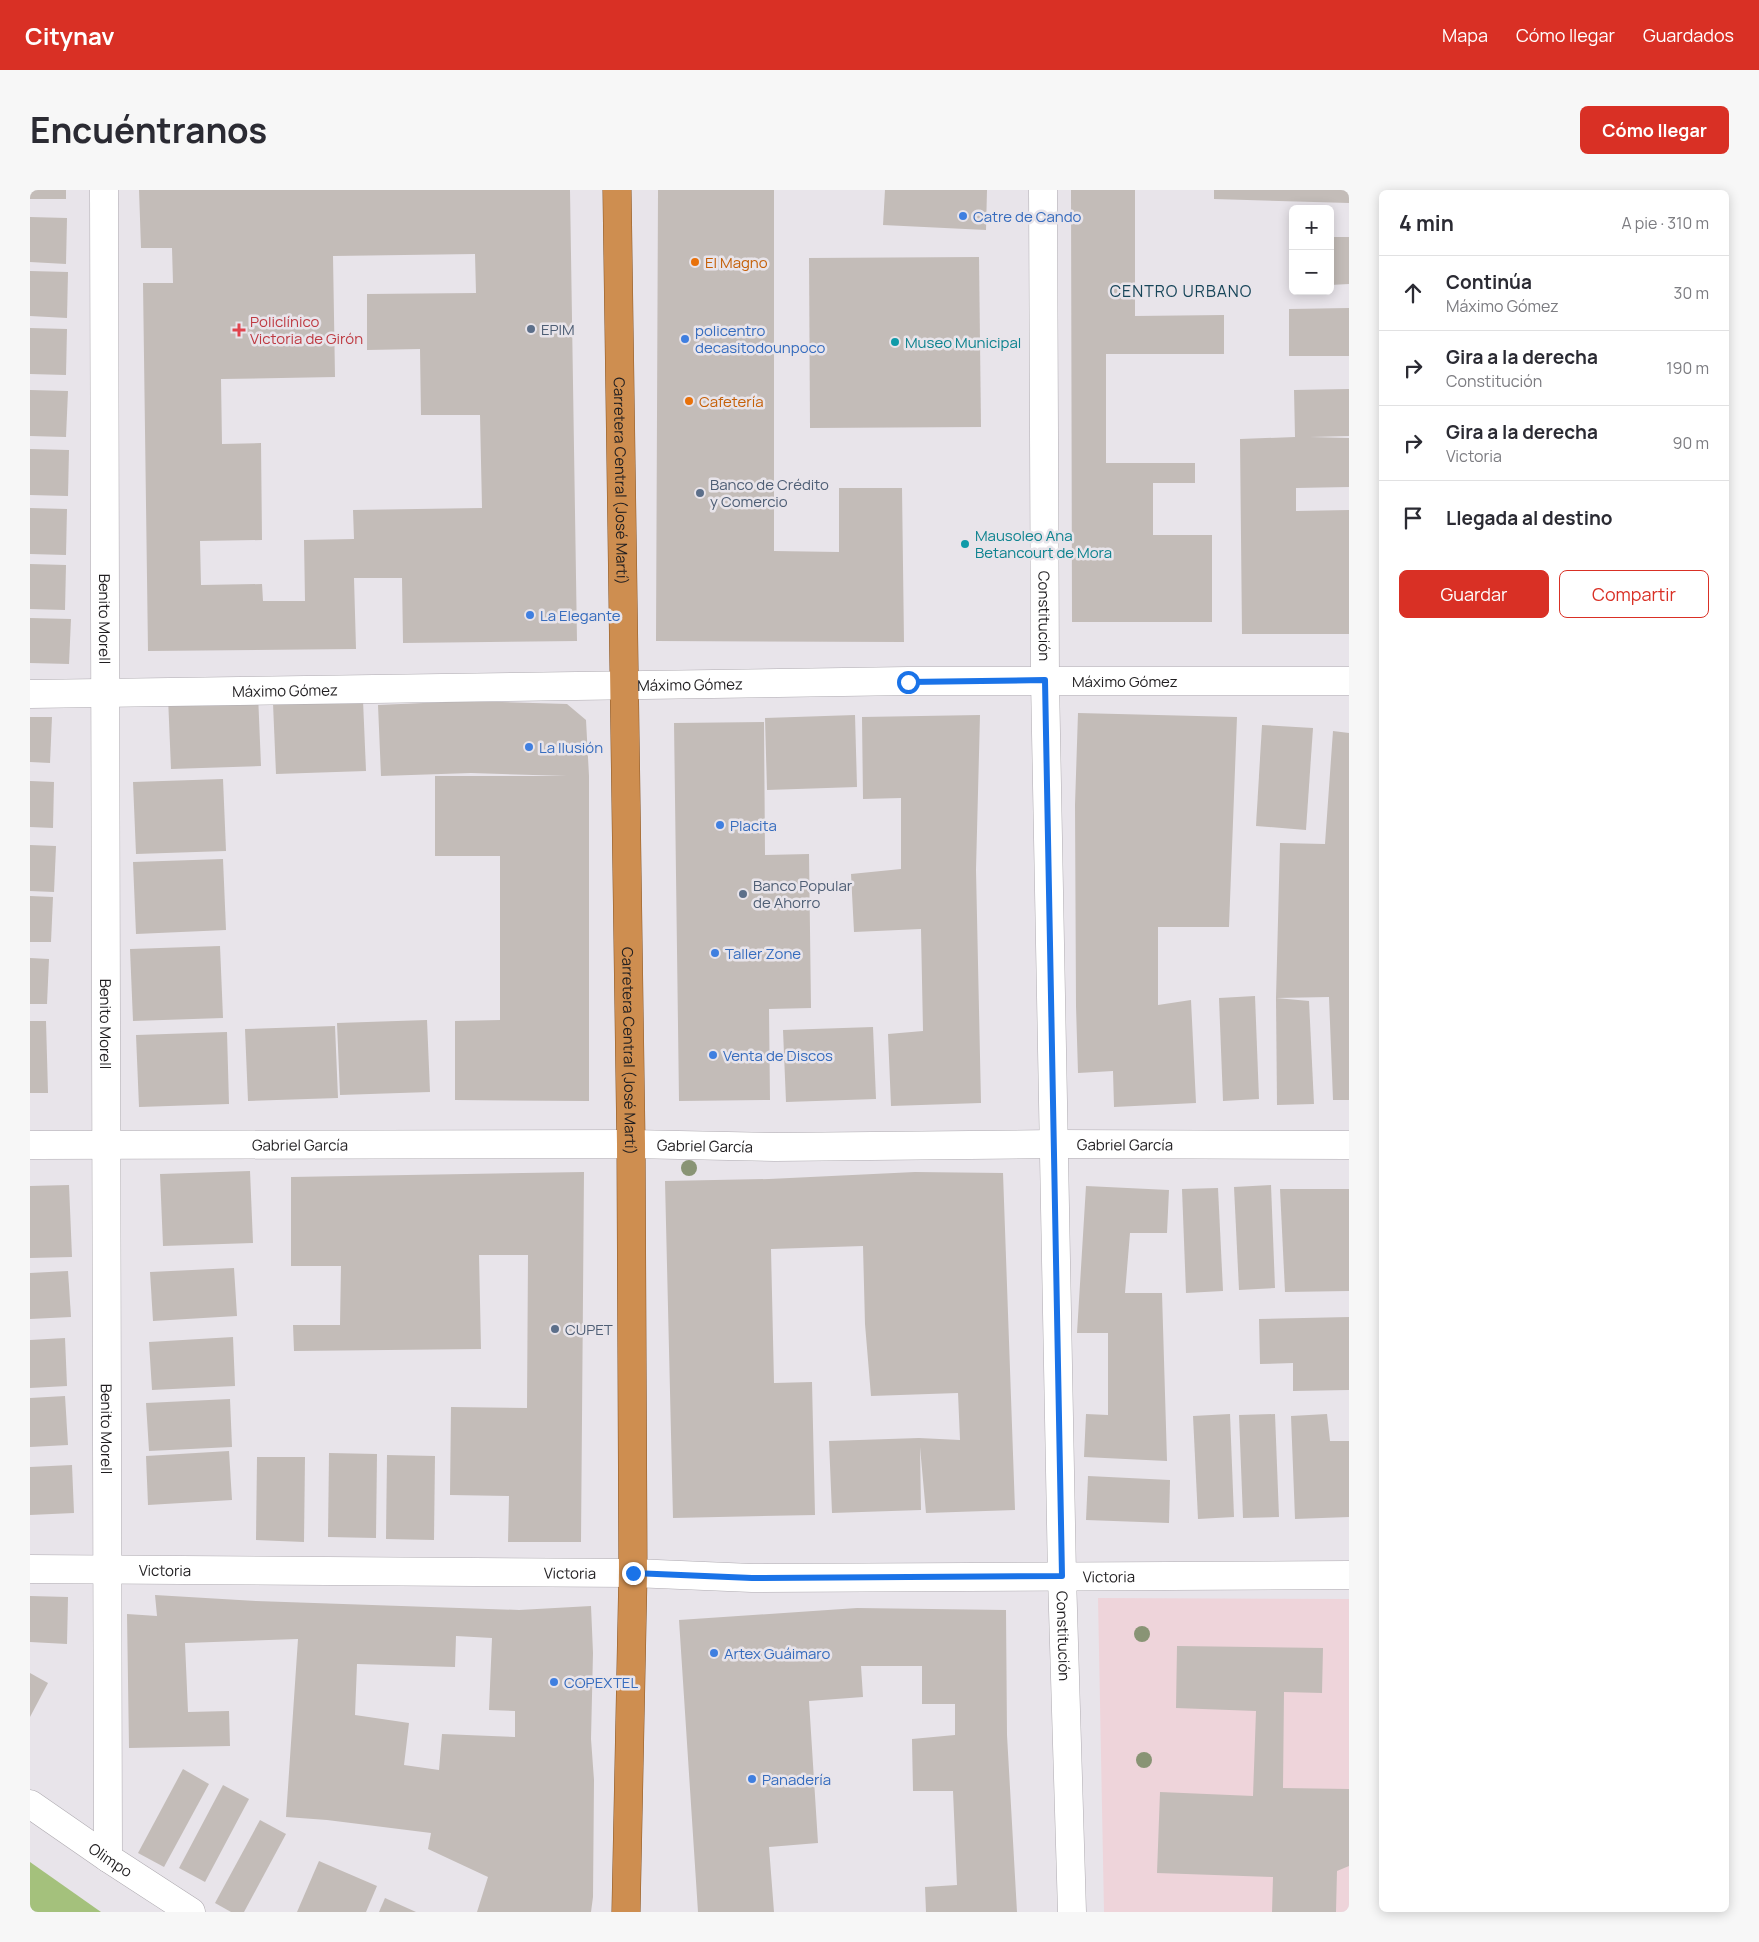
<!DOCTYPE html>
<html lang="es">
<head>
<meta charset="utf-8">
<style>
	:root { --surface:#fff; --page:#f7f7f7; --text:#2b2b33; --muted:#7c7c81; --line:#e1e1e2; --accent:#d93025 }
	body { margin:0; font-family:Manrope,sans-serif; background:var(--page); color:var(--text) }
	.controls { position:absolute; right:15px; top:15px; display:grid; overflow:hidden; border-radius:8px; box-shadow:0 2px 12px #0003 }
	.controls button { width:45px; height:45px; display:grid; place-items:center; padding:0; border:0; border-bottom:1px solid var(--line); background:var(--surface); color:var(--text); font:25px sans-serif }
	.stop { position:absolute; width:15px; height:15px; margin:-11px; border:4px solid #1a73e8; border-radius:50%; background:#fff }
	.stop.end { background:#1a73e8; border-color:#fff; box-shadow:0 1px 5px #0008 }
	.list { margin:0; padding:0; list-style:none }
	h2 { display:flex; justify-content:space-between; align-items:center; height:65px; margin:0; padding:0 20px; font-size:21px }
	h2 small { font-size:16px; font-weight:400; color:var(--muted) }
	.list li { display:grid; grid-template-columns:32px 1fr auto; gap:15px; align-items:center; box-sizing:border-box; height:75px; padding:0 20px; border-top:1px solid var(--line) }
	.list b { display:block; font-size:19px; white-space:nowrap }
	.list p { margin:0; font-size:16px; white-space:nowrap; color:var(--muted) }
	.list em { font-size:16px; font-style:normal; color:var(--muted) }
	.actions { display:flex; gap:10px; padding:15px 20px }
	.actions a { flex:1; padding:11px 0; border:1px solid var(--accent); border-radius:8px; text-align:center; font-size:18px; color:var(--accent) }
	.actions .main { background:var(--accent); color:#fff }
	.icon { flex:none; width:28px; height:28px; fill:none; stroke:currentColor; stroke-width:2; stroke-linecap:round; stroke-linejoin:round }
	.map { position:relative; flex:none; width:1319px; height:1722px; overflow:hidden; border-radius:8px }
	header { display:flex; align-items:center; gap:30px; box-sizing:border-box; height:70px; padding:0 25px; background:var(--accent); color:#fff }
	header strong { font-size:24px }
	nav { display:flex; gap:28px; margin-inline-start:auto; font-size:18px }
	.intro { display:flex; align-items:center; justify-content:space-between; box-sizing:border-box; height:120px; padding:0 30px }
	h1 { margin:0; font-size:35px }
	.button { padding:12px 22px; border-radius:8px; background:var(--accent); color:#fff; font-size:18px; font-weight:700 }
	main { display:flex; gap:30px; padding:0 30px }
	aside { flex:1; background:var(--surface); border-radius:8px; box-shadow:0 2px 12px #0003 }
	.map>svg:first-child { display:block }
	.education { fill:#eed4da }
	.green { fill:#a4c17c }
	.building { fill:#c3bcb8; fill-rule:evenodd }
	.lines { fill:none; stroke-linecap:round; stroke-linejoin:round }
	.minor-casing { stroke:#afabb1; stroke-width:29 }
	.tertiary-casing { stroke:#afabb1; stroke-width:29 }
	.secondary-casing { stroke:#afabb1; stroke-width:29 }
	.trunk-casing { stroke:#895523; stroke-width:29 }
	.minor { stroke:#fff; stroke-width:28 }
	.tertiary { stroke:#fff; stroke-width:28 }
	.secondary { stroke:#fff; stroke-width:28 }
	.trunk { stroke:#ce8e50; stroke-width:28 }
	.tree { fill:#899475 }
	.route { stroke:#1a73e8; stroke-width:6 }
	.shop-dot { fill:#3f7fe0; stroke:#e8e4ea; stroke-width:2 }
	.food-dot { fill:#e8710a; stroke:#e8e4ea; stroke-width:2 }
	.service-dot { fill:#5c6f8a; stroke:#e8e4ea; stroke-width:2 }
	.health-dot { fill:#e0444e; stroke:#e8e4ea; stroke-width:2 }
	.culture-dot { fill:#0f9aa8; stroke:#e8e4ea; stroke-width:2 }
	.labels { text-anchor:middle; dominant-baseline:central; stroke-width:5; stroke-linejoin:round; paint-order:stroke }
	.shop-label { font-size:15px; fill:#366cbe; stroke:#e8e4ea; text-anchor:start }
	.food-label { font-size:15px; fill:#c56008; stroke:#e8e4ea; text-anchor:start }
	.health-label { font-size:15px; fill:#be3a42; stroke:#e8e4ea; text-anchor:start }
	.service-label { font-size:15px; fill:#4e5e75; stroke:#e8e4ea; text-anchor:start }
	.culture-label { font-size:15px; fill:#0d838f; stroke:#e8e4ea; text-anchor:start }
	.street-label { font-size:15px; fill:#201e20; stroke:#e8e4ea }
	.neighbourhood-label { font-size:16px; letter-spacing:1px; fill:#174559; stroke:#e8e4ea }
</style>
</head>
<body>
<header>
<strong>Citynav</strong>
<nav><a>Mapa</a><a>Cómo llegar</a><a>Guardados</a></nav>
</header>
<div class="intro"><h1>Encuéntranos</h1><a class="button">Cómo llegar</a></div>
<main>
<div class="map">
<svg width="1319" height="1722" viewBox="0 0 1319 1722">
	<rect width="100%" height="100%" fill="#e8e4ea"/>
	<path class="education" d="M1068 1408 1319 1409V1722H1074Z"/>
	<path class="green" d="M0 1672 71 1722H0Z"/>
	<g class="building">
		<rect x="0" y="0" width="36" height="9"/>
		<path d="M109 0H540L547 451 373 453 372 388H324L326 459 118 461 113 93H143L142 58H111ZM445 64 446 103 337 104V160L390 159 391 225H450L452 318 323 320 324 349 274 350 275 411H233L232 394 171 395 170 351 232 350 231 253 192 254 191 189 305 187 303 66Z"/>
		<path d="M628 0H744V361L809 362V298H872L874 452 626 451Z"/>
		<path d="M855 0H957L956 40 853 35Z"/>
		<path d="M1041 0H1105V126L1194 125V164H1076V273H1165V293H1123V345H1182V432H1042Z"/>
		<path d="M1184 0H1319V13L1184 9Z"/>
		<path d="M0 27 37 28 36 74 0 72Z"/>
		<path d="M1300 47H1319V94L1300 95Z"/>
		<path d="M949 67 951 237 780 238 779 68Z"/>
		<path d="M0 81 38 82 37 128 0 126Z"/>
		<path d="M1319 118V166H1259V119Z"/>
		<path d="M0 138 37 139 36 185 0 184Z"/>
		<path d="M1319 199V246L1280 247 1319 248V297L1266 298V321L1319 320V444H1212L1210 249 1265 247 1264 200Z"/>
		<path d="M0 200 38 201 36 247 0 246Z"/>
		<path d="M0 259 39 260 38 306 0 305Z"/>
		<path d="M0 318 37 319 36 365 0 364Z"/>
		<path d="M0 374 36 375 35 420 0 419Z"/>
		<path d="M0 428 41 429 39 474 0 473Z"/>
		<path d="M228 504 231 576 141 579 138 507Z"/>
		<path d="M333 510 336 581 246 584 243 513Z"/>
		<path d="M439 511 537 514 556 530 559 586V911L425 910V831L470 830V666H405V586H537L441 583 351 586 348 515Z"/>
		<path d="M1048 523 1207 527 1199 737H1128V815L1161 810 1166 913 1084 917 1083 881 1048 883 1046 816 1045 615Z"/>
		<path d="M825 525 827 597 737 600 735 528Z"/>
		<path d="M950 525 946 680 951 913 861 916 858 844 893 841 891 739 824 742 821 684 871 679V608L833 609 832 527Z"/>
		<path d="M0 527H22L20 573 0 572Z"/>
		<path d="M734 532 735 665 779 664 781 818 739 819 740 910 649 911 644 533Z"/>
		<path d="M1232 535 1283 538 1276 640 1226 636Z"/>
		<path d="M1303 541 1319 543V910H1303L1299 807 1246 808 1250 653 1295 654Z"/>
		<path d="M193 589 196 661 106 664 103 592Z"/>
		<path d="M0 591 24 592 23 638 0 637Z"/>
		<path d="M0 655 26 656 24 702 0 701Z"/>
		<path d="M193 669 196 740 106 744 103 672Z"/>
		<path d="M0 706 23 707 21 752H0Z"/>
		<path d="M190 756 193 828 103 831 100 759Z"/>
		<path d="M0 768 19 769 17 814H0Z"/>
		<path d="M1225 806 1229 909 1193 911 1189 808Z"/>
		<path d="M1246 808 1279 811 1284 914 1247 915Z"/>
		<path d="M397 830 400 902 310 905 307 833Z"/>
		<path d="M0 831H16L18 903H0Z"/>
		<path d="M305 836 308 908 218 911 215 839Z"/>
		<path d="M843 837 846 909 756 912 753 840Z"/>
		<path d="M197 842 199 914 109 917 106 845Z"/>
		<path d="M220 981 223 1053 133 1056 130 984Z"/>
		<path d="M554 982 551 1352H478L479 1306 420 1305 421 1217 497 1218 498 1065H449L451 1159 264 1161 263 1135H310L311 1076H261V987Z"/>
		<path d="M885 982 973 983 985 1320 896 1323 890 1257 891 1320 802 1323 799 1251 889 1248 930 1250 928 1203 841 1206 835 1134 833 1056 741 1059 744 1193 782 1192 785 1325 643 1328 635 991 739 989Z"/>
		<path d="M39 995 42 1067 0 1068V996Z"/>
		<path d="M1241 995 1245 1098 1209 1100 1204 997Z"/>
		<path d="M1056 996 1139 1000 1137 1043H1100L1095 1103H1132L1137 1271 1054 1267 1056 1224 1078 1225V1143H1047Z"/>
		<path d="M1188 998 1193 1101 1156 1103 1152 999Z"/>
		<path d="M1250 999H1319V1101L1255 1102Z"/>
		<path d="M204 1078 207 1126 123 1131 120 1082Z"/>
		<path d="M38 1081 41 1127 0 1129V1083Z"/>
		<path d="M1319 1127V1200L1263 1201V1173L1230 1174 1229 1129Z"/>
		<path d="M203 1147 205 1196 122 1200 119 1152Z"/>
		<path d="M35 1148 37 1196 0 1198V1150Z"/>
		<path d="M35 1206 38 1255 0 1257V1208Z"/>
		<path d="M200 1209 202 1257 119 1261 116 1213Z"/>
		<path d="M1200 1224 1204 1327 1168 1329 1163 1226Z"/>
		<path d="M1245 1224 1249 1327 1213 1328 1209 1225Z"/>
		<path d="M1297 1224 1300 1251H1319V1327L1265 1329 1261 1226Z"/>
		<path d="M199 1261 202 1310 118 1315 116 1266Z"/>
		<path d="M299 1263 347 1264 346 1348 298 1347Z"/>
		<path d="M357 1265 405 1266 404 1350 356 1349Z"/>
		<path d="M227 1267H275L274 1352 226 1350Z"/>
		<path d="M42 1275 44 1323 0 1325V1277Z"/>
		<path d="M1058 1286 1140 1290 1139 1333 1056 1330Z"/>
		<path d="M125 1405 226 1411 489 1420 561 1416 563 1463 561 1549 564 1590 563 1707 561 1722H447L458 1687 398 1659 401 1643 297 1630 256 1627 268 1449 155 1453 158 1522 199 1521 200 1556 99 1558 97 1424 127 1426ZM426 1446 462 1448 459 1520 485 1521V1547L412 1544 409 1580 374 1575 379 1533 325 1525 327 1474 425 1477Z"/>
		<path d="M0 1406 38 1407 37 1454 0 1452Z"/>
		<path d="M827 1418 976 1420 977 1545 987 1722H896L895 1697 927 1695 923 1601H883L882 1549 925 1545V1514H892V1476H831L833 1507 779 1511 788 1653 739 1657 744 1722H668L649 1430Z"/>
		<path d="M1147 1456 1293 1458 1292 1503 1254 1502 1253 1598 1319 1599V1676L1307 1681 1306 1722H1242L1243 1687 1127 1683 1130 1602 1223 1606 1226 1521 1146 1518Z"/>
		<path d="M0 1483 18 1493 0 1527Z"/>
		<path d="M153 1579 179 1594 134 1677 108 1663Z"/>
		<path d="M193 1595 219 1609 175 1692 149 1678Z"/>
		<path d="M230 1630 256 1644 214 1722H201L185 1713Z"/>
		<path d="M289 1671 347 1696 336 1722H267Z"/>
		<path d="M355 1708 386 1722H349Z"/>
	</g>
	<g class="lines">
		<g class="minor-casing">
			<g id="minor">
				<path id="s1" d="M74 0 78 1668"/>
				<path id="s2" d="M0 504 878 491H1319"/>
				<path id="s3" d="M0 955 601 954 745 957 1024 954 1319 955"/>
				<path id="s4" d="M0 1379 603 1383"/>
				<path id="s5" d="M1032 1386 1042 1722"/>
				<path id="s6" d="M0 1614 78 1668 161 1722"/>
			</g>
		</g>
		<g class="tertiary-casing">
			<g id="tertiary">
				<path id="s7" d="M1013 0 1015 490 1032 1386"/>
			</g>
		</g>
		<g class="secondary-casing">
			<g id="secondary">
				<path id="s8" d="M603 1383 722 1388 1319 1385"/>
			</g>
		</g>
		<g class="trunk-casing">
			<g id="trunk">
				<path id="s9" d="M587 0 601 954 603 1383 596 1722"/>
			</g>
		</g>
		<use href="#minor" class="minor"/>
		<use href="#tertiary" class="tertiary"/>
		<use href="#secondary" class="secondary"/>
		<use href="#trunk" class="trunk"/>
	</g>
	<g class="tree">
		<circle cx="659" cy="978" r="8"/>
		<circle cx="1112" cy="1444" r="8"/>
		<circle cx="1114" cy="1570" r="8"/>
	</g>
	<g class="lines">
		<path class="route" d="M603 1383 722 1388 1032 1386 1015 490 878 492"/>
	</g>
	<g class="shop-dot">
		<circle cx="933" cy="26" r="5"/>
		<circle cx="655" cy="149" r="5"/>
		<circle cx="500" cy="425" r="5"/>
		<circle cx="499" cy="557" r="5"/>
		<circle cx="690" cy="635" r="5"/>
		<circle cx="685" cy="763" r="5"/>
		<circle cx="683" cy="865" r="5"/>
		<circle cx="684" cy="1463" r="5"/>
		<circle cx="524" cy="1492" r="5"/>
		<circle cx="722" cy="1589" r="5"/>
	</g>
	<g class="food-dot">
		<circle cx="665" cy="72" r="5"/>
		<circle cx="659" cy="211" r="5"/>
	</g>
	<g class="service-dot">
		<circle cx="501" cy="139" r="5"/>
		<circle cx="670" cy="303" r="5"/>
		<circle cx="713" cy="704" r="5"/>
		<circle cx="525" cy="1139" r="5"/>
	</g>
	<path class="health-dot" d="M206.5 132.5h5v5h5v5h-5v5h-5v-5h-5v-5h5z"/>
	<g class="culture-dot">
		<circle cx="865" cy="152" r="5"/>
		<circle cx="935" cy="354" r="5"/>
	</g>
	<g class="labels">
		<g class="shop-label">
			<text x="943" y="26">Catre de Cando</text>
			<text x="665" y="140">policentro<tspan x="665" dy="17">decasitodounpoco</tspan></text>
			<text x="510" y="425">La Elegante</text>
			<text x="509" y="557">La Ilusión</text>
			<text x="700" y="635">Placita</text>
			<text x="695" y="763">Taller Zone</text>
			<text x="693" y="865">Venta de Discos</text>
			<text x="694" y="1463">Artex Guáimaro</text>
			<text x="534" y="1492">COPEXTEL</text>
			<text x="732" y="1589">Panadería</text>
		</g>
		<g class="food-label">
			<text x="675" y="72">El Magno</text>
			<text x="669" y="211">Cafetería</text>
		</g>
		<g class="health-label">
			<text x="220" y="131">Policlínico<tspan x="220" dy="17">Victoria de Girón</tspan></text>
		</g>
		<g class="service-label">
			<text x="511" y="139">EPIM</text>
			<text x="680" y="294">Banco de Crédito<tspan x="680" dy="17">y Comercio</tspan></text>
			<text x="723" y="695">Banco Popular<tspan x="723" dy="17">de Ahorro</tspan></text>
			<text x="535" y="1139">CUPET</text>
		</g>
		<g class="culture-label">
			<text x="875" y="152">Museo Municipal</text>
			<text x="945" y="345">Mausoleo Ana<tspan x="945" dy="17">Betancourt de Mora</tspan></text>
		</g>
		<g class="street-label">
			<text stroke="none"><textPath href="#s9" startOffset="291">Carretera Central (José Martí)</textPath></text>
			<text stroke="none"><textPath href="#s7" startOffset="426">Constitución</textPath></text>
			<text stroke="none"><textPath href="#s1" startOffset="429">Benito Morell</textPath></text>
			<text stroke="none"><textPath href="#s2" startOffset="1095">Máximo Gómez</textPath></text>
			<text stroke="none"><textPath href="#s2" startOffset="660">Máximo Gómez</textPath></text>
			<text stroke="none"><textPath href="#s2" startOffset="255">Máximo Gómez</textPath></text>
			<text stroke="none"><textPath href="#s1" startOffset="834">Benito Morell</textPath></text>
			<text stroke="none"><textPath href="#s9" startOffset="861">Carretera Central (José Martí)</textPath></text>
			<text stroke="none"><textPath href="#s3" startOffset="1095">Gabriel García</textPath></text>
			<text stroke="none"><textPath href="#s3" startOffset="270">Gabriel García</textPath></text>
			<text stroke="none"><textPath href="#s3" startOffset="675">Gabriel García</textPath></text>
			<text stroke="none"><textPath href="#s1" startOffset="1239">Benito Morell</textPath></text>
			<text stroke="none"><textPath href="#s4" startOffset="135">Victoria</textPath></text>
			<text stroke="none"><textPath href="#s4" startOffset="540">Victoria</textPath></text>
			<text stroke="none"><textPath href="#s8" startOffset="476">Victoria</textPath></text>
			<text stroke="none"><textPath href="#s5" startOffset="60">Constitución</textPath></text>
			<text stroke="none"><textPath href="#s6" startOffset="98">Olimpo</textPath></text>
		</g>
		<g class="neighbourhood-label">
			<text x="1151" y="101">CENTRO URBANO</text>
		</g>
	</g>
</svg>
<div class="controls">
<button>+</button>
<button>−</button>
</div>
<div class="stop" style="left:878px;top:492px"></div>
<div class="stop end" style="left:603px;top:1383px"></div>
</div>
<aside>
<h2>4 min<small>A pie · 310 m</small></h2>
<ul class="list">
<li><svg class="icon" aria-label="ahead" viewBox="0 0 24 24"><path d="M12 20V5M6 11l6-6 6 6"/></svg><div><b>Continúa</b><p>Máximo Gómez</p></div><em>30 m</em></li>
<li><svg class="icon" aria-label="right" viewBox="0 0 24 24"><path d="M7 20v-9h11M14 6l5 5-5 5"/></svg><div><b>Gira a la derecha</b><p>Constitución</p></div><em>190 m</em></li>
<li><svg class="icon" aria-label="right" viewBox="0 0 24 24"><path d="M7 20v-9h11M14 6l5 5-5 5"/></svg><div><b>Gira a la derecha</b><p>Victoria</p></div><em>90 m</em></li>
<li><svg class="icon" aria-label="arrive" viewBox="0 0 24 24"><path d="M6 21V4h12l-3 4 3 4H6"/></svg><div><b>Llegada al destino</b></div></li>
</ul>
<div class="actions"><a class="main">Guardar</a><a>Compartir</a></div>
</aside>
</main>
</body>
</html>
